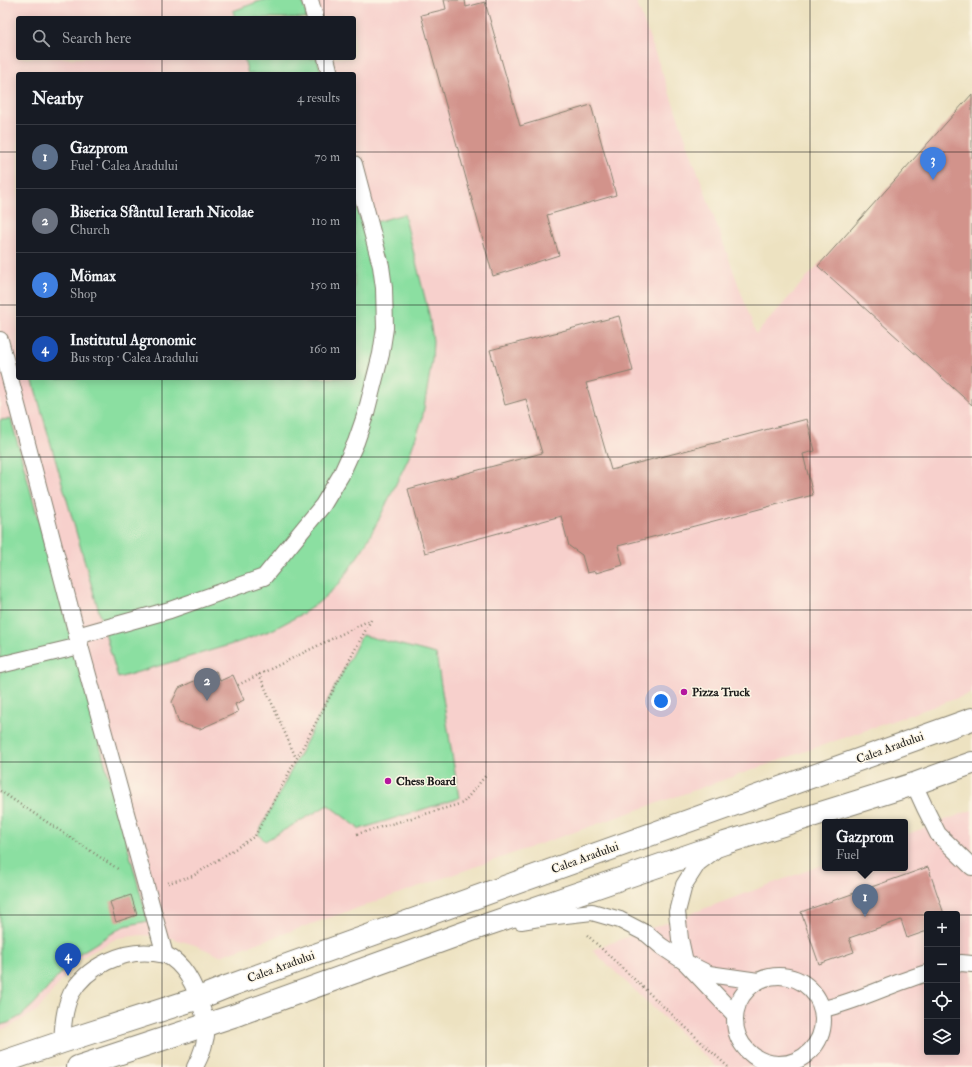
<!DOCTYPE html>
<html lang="en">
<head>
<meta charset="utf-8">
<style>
	:root { --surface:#171b24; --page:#20242c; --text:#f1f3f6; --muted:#9ea1a6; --line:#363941; --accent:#1a73e8 }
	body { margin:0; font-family:"IM FELL Double Pica",serif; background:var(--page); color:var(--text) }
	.controls { position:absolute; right:12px; bottom:12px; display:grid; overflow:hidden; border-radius:4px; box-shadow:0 2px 10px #0003 }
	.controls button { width:36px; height:36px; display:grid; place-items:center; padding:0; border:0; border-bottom:1px solid var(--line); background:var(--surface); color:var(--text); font:20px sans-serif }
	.you { position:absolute; left:661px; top:701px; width:14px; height:14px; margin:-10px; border:3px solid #fff; border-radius:50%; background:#1a73e8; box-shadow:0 0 0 6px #1a73e833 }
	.badge { display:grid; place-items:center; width:26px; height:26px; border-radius:50%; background:var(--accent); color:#fff; font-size:13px; font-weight:700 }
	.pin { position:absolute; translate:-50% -33px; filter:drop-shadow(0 1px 2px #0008) }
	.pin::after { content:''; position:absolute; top:21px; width:14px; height:12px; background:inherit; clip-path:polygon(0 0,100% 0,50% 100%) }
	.popup { position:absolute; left:822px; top:819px; width:86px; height:52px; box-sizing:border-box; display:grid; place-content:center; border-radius:4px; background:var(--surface); filter:drop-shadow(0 1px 3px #0005); font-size:13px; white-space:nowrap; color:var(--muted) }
	.popup b { font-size:15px; color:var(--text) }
	.popup::after { content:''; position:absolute; left:50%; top:100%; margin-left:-8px; border:8px solid transparent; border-top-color:var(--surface) }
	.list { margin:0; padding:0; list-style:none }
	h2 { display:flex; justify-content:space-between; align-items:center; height:52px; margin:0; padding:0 16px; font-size:17px }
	h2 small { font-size:13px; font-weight:400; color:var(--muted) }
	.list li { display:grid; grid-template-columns:26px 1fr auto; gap:12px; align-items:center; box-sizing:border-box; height:64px; padding:0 16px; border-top:1px solid var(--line) }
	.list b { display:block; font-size:15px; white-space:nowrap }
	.list p { margin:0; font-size:13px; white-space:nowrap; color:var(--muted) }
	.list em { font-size:13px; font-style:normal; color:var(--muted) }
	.icon { flex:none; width:22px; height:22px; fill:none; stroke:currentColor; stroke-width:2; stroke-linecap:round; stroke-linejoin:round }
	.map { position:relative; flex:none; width:972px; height:1067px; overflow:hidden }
	.search { position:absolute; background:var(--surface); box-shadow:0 2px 10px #0003; left:16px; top:16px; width:340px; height:44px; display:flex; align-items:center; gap:10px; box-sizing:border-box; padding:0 14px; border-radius:4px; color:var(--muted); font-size:15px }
	.panel { position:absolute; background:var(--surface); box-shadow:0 2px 10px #0003; left:16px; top:72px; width:340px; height:308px; border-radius:4px }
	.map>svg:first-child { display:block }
	.built { fill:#f7d0cc; fill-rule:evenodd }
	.green { fill:#8bdfa1; stroke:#547e5e }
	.building { fill:#d2938b }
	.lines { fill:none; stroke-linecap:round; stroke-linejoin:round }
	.service-casing { stroke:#847f6e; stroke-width:18 }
	.primary-casing { stroke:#847f6e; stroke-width:24 }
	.path { stroke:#847f6e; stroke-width:2.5; stroke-dasharray:1 3; stroke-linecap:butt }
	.service { stroke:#fff; stroke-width:16 }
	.primary { stroke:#fff; stroke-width:22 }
	.grid { fill:none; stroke:#1c1c1c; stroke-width:1; stroke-opacity:0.55 }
	.poi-dot { fill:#b5179e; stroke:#fcf5e5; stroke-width:1.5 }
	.labels { text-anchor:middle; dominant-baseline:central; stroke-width:3; stroke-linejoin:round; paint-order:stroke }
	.poi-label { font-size:12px; font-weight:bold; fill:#1c1c1c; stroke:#fcf5e5; text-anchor:start }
	.street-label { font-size:12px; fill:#1c1c1c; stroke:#fcf5e5 }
</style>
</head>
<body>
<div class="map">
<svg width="972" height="1067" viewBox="0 0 972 1067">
	<rect width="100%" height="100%" fill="#fcf5e5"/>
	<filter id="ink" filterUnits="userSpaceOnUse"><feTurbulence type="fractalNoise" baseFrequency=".025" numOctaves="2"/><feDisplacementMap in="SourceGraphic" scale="8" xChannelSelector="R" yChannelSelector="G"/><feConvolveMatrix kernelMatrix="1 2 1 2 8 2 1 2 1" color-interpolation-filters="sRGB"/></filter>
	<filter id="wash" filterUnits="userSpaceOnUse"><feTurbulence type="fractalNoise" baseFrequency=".012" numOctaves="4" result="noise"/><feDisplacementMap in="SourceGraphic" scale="16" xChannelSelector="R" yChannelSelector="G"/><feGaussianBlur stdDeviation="0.9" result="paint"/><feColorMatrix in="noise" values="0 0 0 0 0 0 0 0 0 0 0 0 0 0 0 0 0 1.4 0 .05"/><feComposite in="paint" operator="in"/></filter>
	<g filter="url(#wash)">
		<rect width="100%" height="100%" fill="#ede2c1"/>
		<g class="built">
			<path d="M0 0H636L756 334 972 94V693L220 956 195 945 171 938 142 935 117 938 79 959 38 1010 10 1027 0 1030ZM18 18H354V58H18ZM18 74H354V378H18Z"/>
			<path d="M972 810V1067H716L592 950 825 864V868H905V835ZM927 914H957V1052H927Z"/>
		</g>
		<g class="green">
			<path d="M263 0H302L307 18H235L233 11Z"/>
			<path d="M244 58H317L322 74H248Z"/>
			<path d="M354 195 362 226 404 214 429 314 433 341 432 360 422 420 408 459 379 519 364 547 339 584 318 603 302 614 272 630 236 643 118 678 32 378H354Z"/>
			<path d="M11 419 148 921 124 926 77 955 34 1004 21 1016 8 1023 0 1025V420Z"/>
			<path d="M362 635 436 654 459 798 360 829 328 805 265 841 258 834Z"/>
		</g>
		<g id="blocks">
			<g class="building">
				<path d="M444 0H465L466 7 485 2 520 126 591 105 616 195 547 215 559 255 493 276 421 15 446 9Z"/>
				<path d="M972 94V405L818 266Z"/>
				<path d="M619 316 633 371 586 383 611 470 807 419 815 451 803 454 813 495 618 546 623 565 596 573V571L587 573 582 555 569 546 561 516 425 553 408 489 542 453 526 399 505 405 490 350Z"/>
				<path d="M216 671 220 681 233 675 244 700 235 704 238 712 200 729 179 723 172 702 179 688Z"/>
				<path d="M928 867 944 914H927V931L907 938 901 920 849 938 854 952 819 964 801 912Z"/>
				<path d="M131 895 137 915 116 922 110 902Z"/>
			</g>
		</g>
	</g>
	<g filter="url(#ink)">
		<use href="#blocks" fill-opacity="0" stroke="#847f6e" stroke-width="1"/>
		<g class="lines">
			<g class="service-casing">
				<g id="service">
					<path d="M310 0 315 18"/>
					<path d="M326 58 330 74"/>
					<path d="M0 340 80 646 165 955"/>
					<path d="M77 636 170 610 264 577 323 505 341 475 356 442 366 413 381 354 385 328 384 288 381 266 354 164"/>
					<path d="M0 665 80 646"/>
					<path d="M914 784 925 808 938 834 972 867"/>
					<path d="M714 851 698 863 684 885 677 912 680 939 685 962 709 974 758 981"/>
					<path d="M521 921 539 918 592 912 620 920 647 934 661 946 685 962 735 1015"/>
					<path d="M957 964 961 963 972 964"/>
					<circle cx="779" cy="1020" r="44"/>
					<path d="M823 1009C859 1001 892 983 927 973"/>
					<path d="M62 1042C63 1026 64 1009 71 994 86 967 123 949 154 953 158 954 162 954 166 955 187 965 197 991 203 1012 205 1017 207 1022 207 1027 206 1042 202 1054 195 1067"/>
				</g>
			</g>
			<g class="primary-casing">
				<g id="primary">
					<path d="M0 1063 62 1042 199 998 229 986 972 719"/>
					<path d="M78 1067 239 1014 480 927 725 843 914 784 972 763"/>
				</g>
			</g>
			<g class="path">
				<path d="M259 674 296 758"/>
				<path d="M238 685 370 620"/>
				<path d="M0 791 118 869"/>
				<path d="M357 834 463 803 487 774"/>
				<path d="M168 883 193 876 255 836 371 620"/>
				<path d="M587 935 728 1067"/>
			</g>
			<use href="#service" class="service"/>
			<use href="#primary" class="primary"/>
		</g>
	</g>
	<path class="grid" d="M162 0V18M324 0V18M486 0V1067M648 0V1067M810 0V1067M162 58V74M324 58V74M0 152H18M354 152H972M0 305H18M354 305H972M162 378V1067M324 378V1067M0 457H972M0 610H972M0 762H972M0 915H927M957 915H972"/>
	<g class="poi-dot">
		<circle cx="684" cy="692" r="4"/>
		<circle cx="388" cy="781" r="4"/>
	</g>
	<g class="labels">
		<g class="poi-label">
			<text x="692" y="692">Pizza Truck</text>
			<text x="396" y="781">Chess Board</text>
		</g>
		<g class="street-label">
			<text transform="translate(890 748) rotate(-20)">Calea Aradului</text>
			<text transform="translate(585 858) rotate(-20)">Calea Aradului</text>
			<text transform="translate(281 967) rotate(-20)">Calea Aradului</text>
		</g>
	</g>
</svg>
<div class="controls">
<button>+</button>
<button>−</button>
<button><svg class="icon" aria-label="locate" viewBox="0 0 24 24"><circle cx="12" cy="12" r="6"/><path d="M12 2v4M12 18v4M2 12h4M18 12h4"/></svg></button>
<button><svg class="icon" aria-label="layers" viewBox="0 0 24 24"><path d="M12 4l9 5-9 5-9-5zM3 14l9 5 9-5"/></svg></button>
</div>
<div class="you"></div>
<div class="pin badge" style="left:865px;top:917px;background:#5c6f8a">1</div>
<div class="popup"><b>Gazprom</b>Fuel</div>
<div class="pin badge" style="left:207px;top:701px;background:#6b7280">2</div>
<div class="pin badge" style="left:933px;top:180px;background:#3f7fe0">3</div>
<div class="pin badge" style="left:68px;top:976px;background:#1a4fb4">4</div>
<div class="search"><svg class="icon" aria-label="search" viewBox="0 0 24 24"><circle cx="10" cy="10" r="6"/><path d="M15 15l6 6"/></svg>Search here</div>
<section class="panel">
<h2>Nearby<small>4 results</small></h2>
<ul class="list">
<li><span class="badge" style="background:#5c6f8a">1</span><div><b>Gazprom</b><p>Fuel · Calea Aradului</p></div><em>70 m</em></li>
<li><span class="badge" style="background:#6b7280">2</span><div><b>Biserica Sfântul Ierarh Nicolae</b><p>Church</p></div><em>110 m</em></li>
<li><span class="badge" style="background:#3f7fe0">3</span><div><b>Mömax</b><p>Shop</p></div><em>150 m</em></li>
<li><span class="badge" style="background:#1a4fb4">4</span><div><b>Institutul Agronomic</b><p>Bus stop · Calea Aradului</p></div><em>160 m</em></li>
</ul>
</section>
</div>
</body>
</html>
